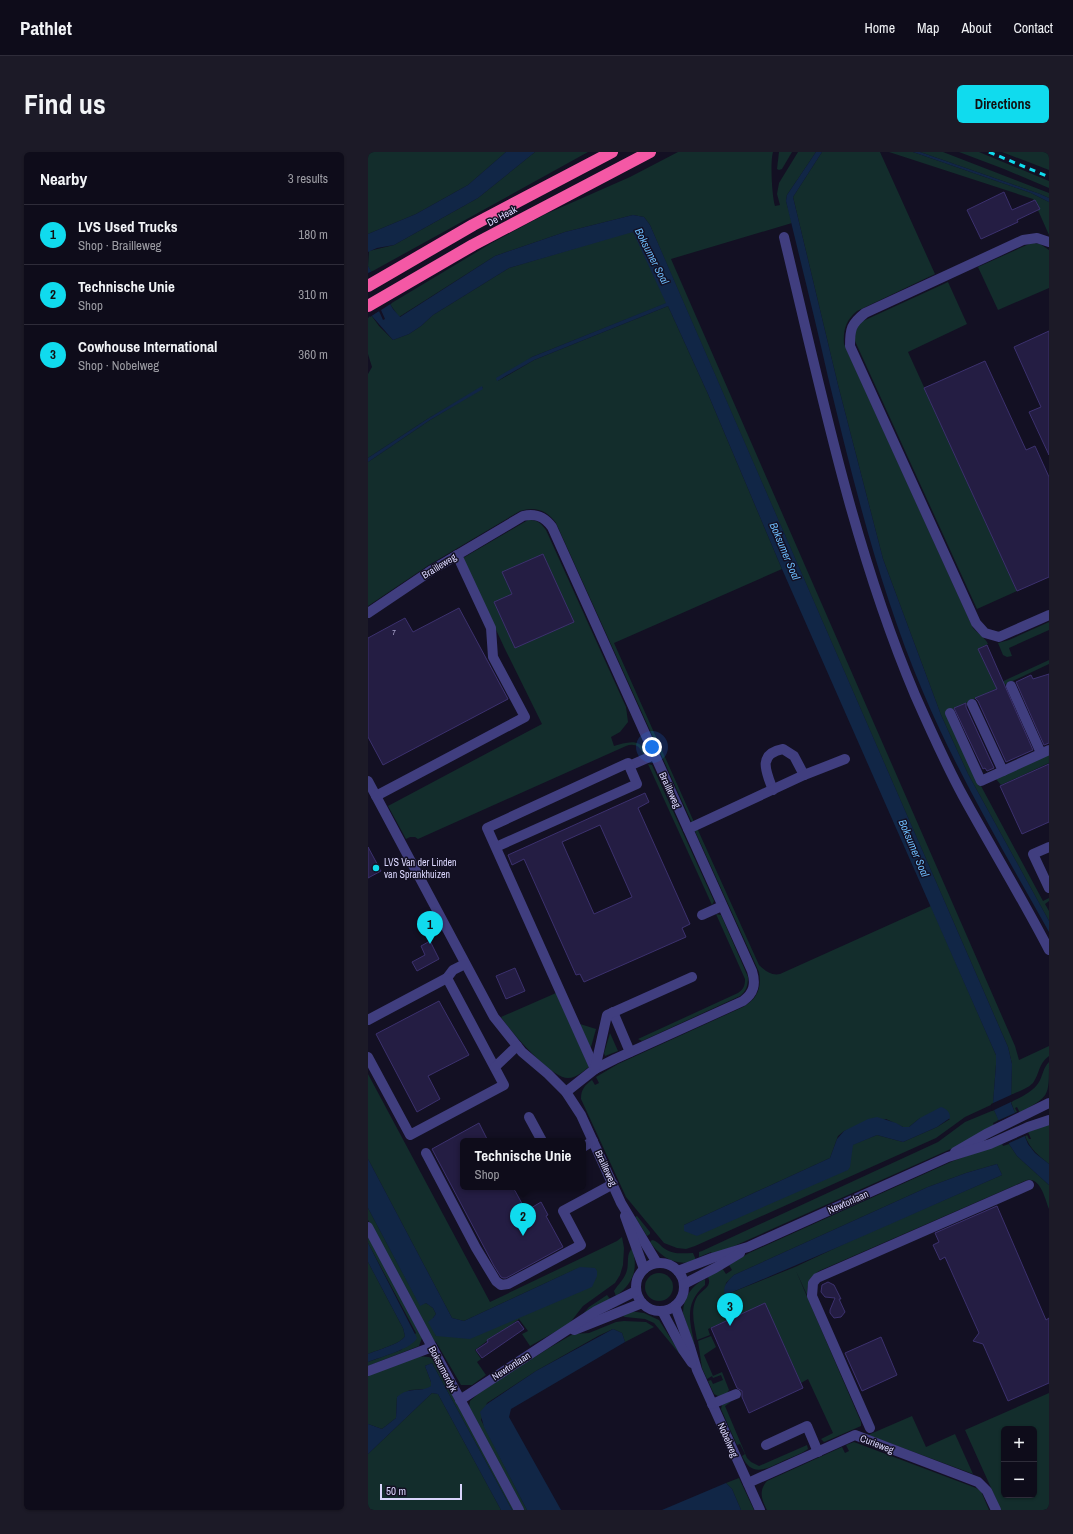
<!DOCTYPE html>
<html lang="en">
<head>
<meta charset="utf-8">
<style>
	:root { --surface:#0e0c1a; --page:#1c1a27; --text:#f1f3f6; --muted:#9b9ba2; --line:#2e2c39; --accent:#10dbee }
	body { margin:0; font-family:"Archivo Narrow",sans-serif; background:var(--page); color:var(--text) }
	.controls { position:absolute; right:12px; bottom:12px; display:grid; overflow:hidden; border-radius:6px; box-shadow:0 1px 3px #0004 }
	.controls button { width:36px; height:36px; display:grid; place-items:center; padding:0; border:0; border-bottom:1px solid var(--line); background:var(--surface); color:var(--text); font:20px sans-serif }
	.scale { position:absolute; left:12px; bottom:10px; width:82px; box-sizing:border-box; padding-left:4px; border:2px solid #d9d5fc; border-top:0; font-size:11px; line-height:14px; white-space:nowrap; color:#d9d5fc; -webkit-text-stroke:3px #131023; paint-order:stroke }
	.you { position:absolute; left:284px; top:595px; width:14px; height:14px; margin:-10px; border:3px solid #fff; border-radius:50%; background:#1a73e8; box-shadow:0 0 0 6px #1a73e833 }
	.badge { display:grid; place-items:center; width:26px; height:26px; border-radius:50%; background:var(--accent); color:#111; font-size:13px; font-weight:700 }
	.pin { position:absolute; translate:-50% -33px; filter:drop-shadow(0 1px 2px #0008) }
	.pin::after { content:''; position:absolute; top:21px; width:14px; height:12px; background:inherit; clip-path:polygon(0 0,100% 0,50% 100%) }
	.popup { position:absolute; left:92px; top:986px; width:126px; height:52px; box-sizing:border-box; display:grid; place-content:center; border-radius:6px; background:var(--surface); filter:drop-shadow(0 1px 3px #0005); font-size:13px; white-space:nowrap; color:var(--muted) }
	.popup b { font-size:15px; color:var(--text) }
	.popup::after { content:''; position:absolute; left:50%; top:100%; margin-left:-8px; border:8px solid transparent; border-top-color:var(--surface) }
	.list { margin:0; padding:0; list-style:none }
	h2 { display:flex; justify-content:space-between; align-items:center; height:52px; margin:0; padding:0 16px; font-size:17px }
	h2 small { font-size:13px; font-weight:400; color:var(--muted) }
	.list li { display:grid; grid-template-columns:26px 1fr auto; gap:12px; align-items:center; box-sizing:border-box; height:60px; padding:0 16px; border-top:1px solid var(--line) }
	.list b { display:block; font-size:15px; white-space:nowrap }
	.list p { margin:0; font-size:13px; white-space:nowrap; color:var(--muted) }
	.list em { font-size:13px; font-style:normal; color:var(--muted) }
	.map { position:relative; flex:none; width:681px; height:1358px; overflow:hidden; border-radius:6px }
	header { display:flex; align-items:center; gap:24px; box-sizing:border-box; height:56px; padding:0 20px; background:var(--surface); border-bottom:1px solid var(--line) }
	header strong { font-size:19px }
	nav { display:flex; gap:22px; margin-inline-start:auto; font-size:14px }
	.intro { display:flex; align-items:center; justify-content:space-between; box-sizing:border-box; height:96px; padding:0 24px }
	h1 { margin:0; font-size:28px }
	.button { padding:10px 18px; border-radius:6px; background:var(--accent); color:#111; font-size:14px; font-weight:700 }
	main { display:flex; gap:24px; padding:0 24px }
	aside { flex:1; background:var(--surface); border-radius:6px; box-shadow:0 1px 3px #0004 }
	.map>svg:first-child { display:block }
	.green { fill:#132d2c; fill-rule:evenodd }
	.water { fill:#112646 }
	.pier { fill:#131023 }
	.building { fill:#241d43; stroke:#3c316e; fill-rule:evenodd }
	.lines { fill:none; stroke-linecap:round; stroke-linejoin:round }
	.minor { stroke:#403e7f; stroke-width:10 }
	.highway { stroke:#f458a5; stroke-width:12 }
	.rail { stroke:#10dbee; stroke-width:3; stroke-dasharray:6 5; stroke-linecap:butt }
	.poi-dot { fill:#10dbee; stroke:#131023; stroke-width:1.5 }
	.labels { text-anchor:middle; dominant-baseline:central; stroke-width:3; stroke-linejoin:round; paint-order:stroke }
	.number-label { font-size:8px; fill:#aca7ce }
	.street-label { font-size:10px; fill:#d9d5fc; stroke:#131023 }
	.poi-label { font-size:10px; fill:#d9d5fc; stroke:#131023; text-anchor:start }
	.water-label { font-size:11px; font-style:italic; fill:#6ab7f5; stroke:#131023 }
</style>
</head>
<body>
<header>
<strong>Pathlet</strong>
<nav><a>Home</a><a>Map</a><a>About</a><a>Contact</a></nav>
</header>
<div class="intro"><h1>Find us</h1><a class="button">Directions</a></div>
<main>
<aside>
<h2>Nearby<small>3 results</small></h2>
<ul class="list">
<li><span class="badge">1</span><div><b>LVS Used Trucks</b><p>Shop · Brailleweg</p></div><em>180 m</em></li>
<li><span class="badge">2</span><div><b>Technische Unie</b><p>Shop</p></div><em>310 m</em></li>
<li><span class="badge">3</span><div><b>Cowhouse International</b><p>Shop · Nobelweg</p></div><em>360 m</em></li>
</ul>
</aside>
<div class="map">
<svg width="681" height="1358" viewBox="0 0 681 1358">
	<rect width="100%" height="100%" fill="#131023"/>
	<g class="green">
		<path d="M0 0H138L100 33 48 62 0 82Z"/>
		<path d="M167 0H220L3 120 0 114 1 99 26 93 110 46Z"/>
		<path d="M310 0H405C402 10 404 44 407 54L412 53 409 42 411 31 430 0H448L419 43 418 49 424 71 303 107 647 894 651 908 681 894V904C670 912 672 921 665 931 659 937 651 939 643 943L644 912 640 895 297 108 282 73 276 65 265 63 197 80 127 104 31 165 22 152 122 92 178 62 262 25Z"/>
		<path d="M411 0H424L414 17 411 18 409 17Z"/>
		<path d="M454 0H512L567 122 489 159C478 168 475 178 476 192L605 476C610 482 617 485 620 492L610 497 627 533 681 508V512L577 561 611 634H613L675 749 681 746V749L677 752 681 759V769L600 622 573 563 515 407 470 233 425 45Z"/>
		<path d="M521 0H545L663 41 681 50V83L665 47Z"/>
		<path d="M552 0H575L681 41V46L672 42Z"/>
		<path d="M591 0H611L681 29V36L636 17Z"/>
		<path d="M634 0H681V18Z"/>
		<path d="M265 79 299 151 164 205 130 229 166 208 300 154 340 242 414 417 246 491 326 670 324 671 188 371C179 358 167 354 152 359L61 413 0 454V310L62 268 115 236 114 235 61 266 0 306V222L4 215 0 202V166L3 163 11 174 25 188 41 182 53 174 65 163 141 116Z"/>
		<path d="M666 91 672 92 681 98V136L630 158 610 115 661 92Z"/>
		<path d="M580 130 599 172 540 200 649 439 609 457 487 189C487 180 488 175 495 169Z"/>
		<path d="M160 368C169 368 172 370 178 378L258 555 260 570 252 580 243 585 246 594C257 591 272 585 277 600L275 602C272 594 266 591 258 594L50 687 47 685H42L38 687 20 654 174 572 136 495 95 406Z"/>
		<path d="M681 470V478L641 496 644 504 639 505 635 503 630 491 641 488Z"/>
		<path d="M681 602V611L633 633 628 627Z"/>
		<path d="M280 612 284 613 346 749 344 753Z"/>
		<path d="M329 676 391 813C397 819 404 824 412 822L563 754 628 903V913L625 952 597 965 568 986 327 1094 318 1097 309 1096 296 1091 258 1045 213 947C213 937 217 933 224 928L227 933 231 931 228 925 250 912 375 855C389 847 394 836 391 820L326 677ZM552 966 582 967 569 975 535 990 509 983 484 993 483 1001 316 1079V1073L462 1006 470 984 476 979 518 967 535 975H541Z"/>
		<path d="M348 762 353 763 380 825C380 834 378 839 372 844L274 889 270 887 370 841C376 837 377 833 377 827Z"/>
		<path d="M188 841 221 915C215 919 209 926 200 926 183 926 143 880 133 865Z"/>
		<path d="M212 872 228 877 223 895 221 894Z"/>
		<path d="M242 881 250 899 237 904 236 901Z"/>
		<path d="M681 910C681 947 681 943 652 961L649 955 647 956 649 960 647 961 643 950C653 945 665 940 671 930 675 923 675 916 681 910Z"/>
		<path d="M0 922 122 1150 249 1089 254 1085 256 1096 255 1113 252 1123 247 1131 215 1154 201 1172 162 1194 154 1182 160 1179 151 1167 134 1180 133 1179 119 1188V1189L107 1198 113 1207 109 1210 118 1223 104 1233H93L68 1190 64 1188 0 1068V1056L52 1153 58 1151 65 1156 68 1162 65 1166 68 1184 212 1115 96 1169 84 1166 0 1007Z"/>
		<path d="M626 958 631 968 625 971 626 974 585 996 355 1099 344 1103 343 1100 331 1105V1100L334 1099 570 990 597 970Z"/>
		<path d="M681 972V1012C671 1004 662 997 657 984L659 983 661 987H663L660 980Z"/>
		<path d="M634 991 635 994 641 992 649 1004 681 1033V1057C677 1047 673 1026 659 1028L451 1119C441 1125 438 1133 440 1145L428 1119 493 1270V1274L456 1290 453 1287 465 1281 440 1227 433 1231 397 1152 340 1177 342 1183 329 1188C327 1175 322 1160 328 1147 332 1138 345 1136 340 1125L354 1116 358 1122 364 1118 361 1113 381 1101 585 1009ZM629 1012 634 1023 491 1085 427 1115 357 1143 358 1131 366 1123 560 1035 598 1021Z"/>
		<path d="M269 1064 282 1080V1082L279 1084 267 1065Z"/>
		<path d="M0 1083 54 1186 51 1194 0 1214V1210L33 1198 48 1181 0 1091Z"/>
		<path d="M284 1088C290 1089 292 1094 297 1097 307 1103 315 1101 325 1101L328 1108C310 1116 292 1105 282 1090Z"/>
		<path d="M264 1097C271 1116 265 1132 248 1144L246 1139C250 1132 257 1127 259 1118 261 1112 258 1101 264 1097Z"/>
		<path d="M0 1110 35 1176 37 1184C33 1192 9 1198 0 1202Z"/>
		<circle cx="291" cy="1135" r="14"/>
		<path d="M337 1127V1133C314 1153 323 1172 328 1199L315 1161C315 1146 324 1133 337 1127Z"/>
		<path d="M239 1143 242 1147 215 1162 221 1155Z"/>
		<path d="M261 1159 276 1161 291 1168 315 1206 286 1171 277 1167 257 1165 255 1164Z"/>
		<path d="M256 1169 278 1170 286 1175 257 1190 254 1181 245 1177 230 1184 168 1219 119 1251 113 1268 159 1358H155L101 1256 102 1249 111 1241 181 1196 205 1182 221 1181 248 1170Z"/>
		<path d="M343 1184 348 1195 336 1203 345 1224 354 1220 361 1238 359 1241 352 1245 346 1242 340 1229 343 1228 345 1232 355 1228 353 1223 345 1226 344 1224 339 1227 334 1216 330 1189Z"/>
		<path d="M50 1204 61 1205 65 1207 147 1358H144L64 1211 57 1214 63 1230 64 1234 59 1237 42 1238 29 1245 28 1266 14 1277 0 1272V1223Z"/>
		<path d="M64 1241 70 1242 133 1358H0V1302Z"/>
		<path d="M681 1241V1358H633L597 1278ZM636 1277H666V1343H636Z"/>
		<path d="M364 1249 357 1254 379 1306 383 1310 391 1314 439 1293 440 1297C433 1302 424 1305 417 1308 400 1316 384 1327 374 1304L377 1302 372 1292 369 1293 353 1257 354 1253Z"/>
		<path d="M544 1264 558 1295 587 1282 605 1322 500 1283Z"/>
		<path d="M486 1290 608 1336 613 1339 621 1358H399C394 1348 390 1339 399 1329L474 1295 477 1301 481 1299 478 1293Z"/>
		<path d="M371 1326 386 1358H373L364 1337 358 1331Z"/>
	</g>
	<g class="water">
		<path d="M138 0H167L110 46 26 93 9 96 0 100V82L48 62 100 33Z"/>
		<path d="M448 0H454L425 45 470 233 515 407 573 563 600 622 681 769V780C637 701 590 623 555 540 512 439 486 332 460 225 447 166 432 108 418 49L419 43Z"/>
		<path d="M545 0H552L672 42 681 46V50L663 41Z"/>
		<path d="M265 63 276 65 282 73 640 895 644 912 643 951 660 992 667 1001 681 1012V1033L649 1004 641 992 626 958 625 951 628 913V903L414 417 340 242 300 154 166 208 129 229 128 226 164 205 298 151 265 80 141 116 65 163 53 174 41 182 25 188 3 163 11 159 0 137V114L25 157 32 165 127 104 197 80Z"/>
		<path d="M114 234 115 237 62 268 0 310V306L61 266Z"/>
		<path d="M573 955C579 957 582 960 582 966L569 975 535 990 509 983 485 993 482 1015 480 1018 329 1084 316 1079V1073L462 1006 469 987 476 979 500 967 509 965 528 971 535 975H541L552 966Z"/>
		<path d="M0 1007 84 1166 96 1169 212 1115 227 1116 229 1119V1124L224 1135 102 1187 68 1184 60 1170 65 1166 68 1162 65 1156 58 1151 52 1154 0 1056Z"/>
		<path d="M629 1012 634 1023C542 1063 450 1105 357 1143 354 1134 360 1129 366 1123L560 1035 598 1021Z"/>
		<path d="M0 1091 49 1186C44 1197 12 1205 0 1210V1202C9 1198 33 1192 37 1184L35 1176 0 1110Z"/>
		<path d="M245 1177 254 1181 257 1190 143 1257 141 1265 193 1358H159L116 1275 112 1260 119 1252 168 1219Z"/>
		<path d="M64 1211 144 1358H133L70 1242 64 1241 0 1302V1272L14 1277 28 1266 29 1245C41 1234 52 1241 63 1234V1230L57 1214Z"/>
		<path d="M358 1331 364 1337 373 1358H294Z"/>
	</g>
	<g class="pier">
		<path d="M5 119 24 151 13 158 17 167 15 168 11 159 2 165V163L9 158 0 141V121Z"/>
		<path d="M645 942V949L624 959 623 952Z"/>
		<path d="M649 960 659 983 639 992 629 969Z"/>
	</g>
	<g class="building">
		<path d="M636 40 644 58 667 48 672 57 649 68 650 70 613 87 599 58Z"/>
		<path d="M681 179V303L661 260 673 255 646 195Z"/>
		<path d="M617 209 658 298 667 294 681 325V425L649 439 556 236Z"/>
		<path d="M175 402 206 470 147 496 126 450 144 442 134 420Z"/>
		<path d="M91 456 140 547 15 613 0 585V486L37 466 45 480Z"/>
		<path d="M619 493 665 598 638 610 610 549 607 546 629 537 610 497Z"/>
		<path d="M681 522V591L676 593 648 530 663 523 665 527Z"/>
		<path d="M598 551V555L626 616 619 619 617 616 615 617 586 556Z"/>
		<path d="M681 612V670L654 682 632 634Z"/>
		<path d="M277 641 281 650 270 656 322 772 314 776 318 785 216 830 212 822 208 823 156 707 144 713 140 703ZM232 673 264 745 226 762 194 690Z"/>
		<path d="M0 695 13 719 0 726Z"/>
		<path d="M62 789 71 807 49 819 44 810 57 803 53 794Z"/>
		<path d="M147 816 157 839 138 847 128 824Z"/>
		<path d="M71 849 101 903 60 924 72 947 49 960 8 882Z"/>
		<path d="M111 971 120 989H95V1035H145L158 1059 173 1050 180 1063 178 1064 195 1095 138 1126H135L133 1125 126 1114 64 997Z"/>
		<path d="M629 1054 678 1168 681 1166V1231L640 1249 615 1192 605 1189 611 1181 577 1105 572 1108 565 1093 571 1090 567 1081Z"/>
		<path d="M460 1130 466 1133 473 1147H471L477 1160 473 1165 466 1166 462 1161V1158L467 1146 457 1145 453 1140 454 1133Z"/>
		<path d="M397 1151 435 1236 381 1261 374 1245V1239L369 1236 343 1176Z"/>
		<path d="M150 1169 156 1177 114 1206 108 1198 120 1190 119 1188Z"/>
		<path d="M513 1185 529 1223 494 1239 477 1201Z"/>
	</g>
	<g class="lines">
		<g class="minor">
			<path d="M416 85C453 239 485 396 547 543 562 577 577 611 595 644 623 695 654 746 681 798"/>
			<path d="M681 90 669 86 655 88 497 161C483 172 482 177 482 194L608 471 617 481 631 485 681 463"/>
			<path d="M0 461 64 418 155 364C167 361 176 364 184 375L384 819C388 832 386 841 375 849L247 907 227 917 198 940"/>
			<path d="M643 534 673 601"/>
			<path d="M604 552 635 619"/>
			<path d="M582 561 613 629 681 598"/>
			<path d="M261 614 286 603"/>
			<path d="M0 629 126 865 154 900 180 922 198 940 213 963 253 1051 289 1111"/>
			<path d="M405 638C398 620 389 602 415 597L426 604 436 623"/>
			<path d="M8 644 157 565 125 505 123 476 89 403"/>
			<path d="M320 677 436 623 477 607"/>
			<path d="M128 695 269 632 260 611 119 676 227 917"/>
			<path d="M681 695 665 702 681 736"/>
			<path d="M334 763 354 754"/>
			<path d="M245 860 262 900"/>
			<path d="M0 868 79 826 85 818 97 812"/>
			<path d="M0 905 42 983 136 933 79 826"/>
			<path d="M127 915 149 894"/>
			<path d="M227 917 239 863 324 825"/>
			<path d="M161 965 174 989"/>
			<path d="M215 995 225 989"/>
			<path d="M587 1000 618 982 681 951"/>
			<path d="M58 1001 108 1096 128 1129 133 1133 140 1132 213 1093 195 1059 245 1032"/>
			<path d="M257 1064 276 1117"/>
			<path d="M0 1075 151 1358"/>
			<circle cx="292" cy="1135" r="24"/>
			<path d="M310 1119 344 1106 380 1095 580 1005 622 992 660 975 681 968"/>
			<path d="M316 1132 347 1116 372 1101"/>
			<path d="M307 1154 322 1195 329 1218 392 1358"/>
			<path d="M294 1159 315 1198 324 1211"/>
			<path d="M206 1178 274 1151"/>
			<path d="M0 1219 64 1195"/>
			<path d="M92 1248 228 1159 268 1139"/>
			<path d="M344 1252 368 1242"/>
			<path d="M502 1276 444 1144 445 1131 449 1126 661 1033"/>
			<path d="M398 1293 439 1274 450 1300"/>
			<path d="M380 1331 487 1283 610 1330 619 1339 628 1358"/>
		</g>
		<g class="highway">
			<path d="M0 134 105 73 244 0"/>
			<path d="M0 154 105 93 282 0"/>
		</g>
		<path class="rail" d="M621 0 681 25"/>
	</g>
	<circle class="poi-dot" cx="8" cy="716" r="4"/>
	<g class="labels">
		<g class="number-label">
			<text x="26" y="480">7</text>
		</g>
		<g class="street-label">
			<text transform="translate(134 64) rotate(-28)">De Heak</text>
			<text transform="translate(71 414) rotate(-32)">Brailleweg</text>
			<text transform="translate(302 638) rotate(65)">Brailleweg</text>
			<text transform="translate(238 1016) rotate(65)">Brailleweg</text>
			<text transform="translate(480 1050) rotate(-24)">Newtonlaan</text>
			<text transform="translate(143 1214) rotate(-33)">Newtonlaan</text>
			<text transform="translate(75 1217) rotate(62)">Boksumerdyk</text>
			<text transform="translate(360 1288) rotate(66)">Nobelweg</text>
			<text transform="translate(509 1292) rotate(21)">Curieweg</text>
		</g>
		<g class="poi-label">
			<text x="16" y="710">LVS Van der Linden<tspan x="16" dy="12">van Sprankhuizen</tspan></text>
		</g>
		<g class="water-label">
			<text transform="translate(284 104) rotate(63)">Boksumer Soal</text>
			<text transform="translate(417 399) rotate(67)">Boksumer Soal</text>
			<text transform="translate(546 696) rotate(67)">Boksumer Soal</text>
		</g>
	</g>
</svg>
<div class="controls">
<button>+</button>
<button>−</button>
</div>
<div class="scale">50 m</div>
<div class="you"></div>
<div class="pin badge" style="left:62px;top:792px">1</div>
<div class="pin badge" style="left:155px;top:1084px">2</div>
<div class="popup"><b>Technische Unie</b>Shop</div>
<div class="pin badge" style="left:362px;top:1174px">3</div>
</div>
</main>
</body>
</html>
